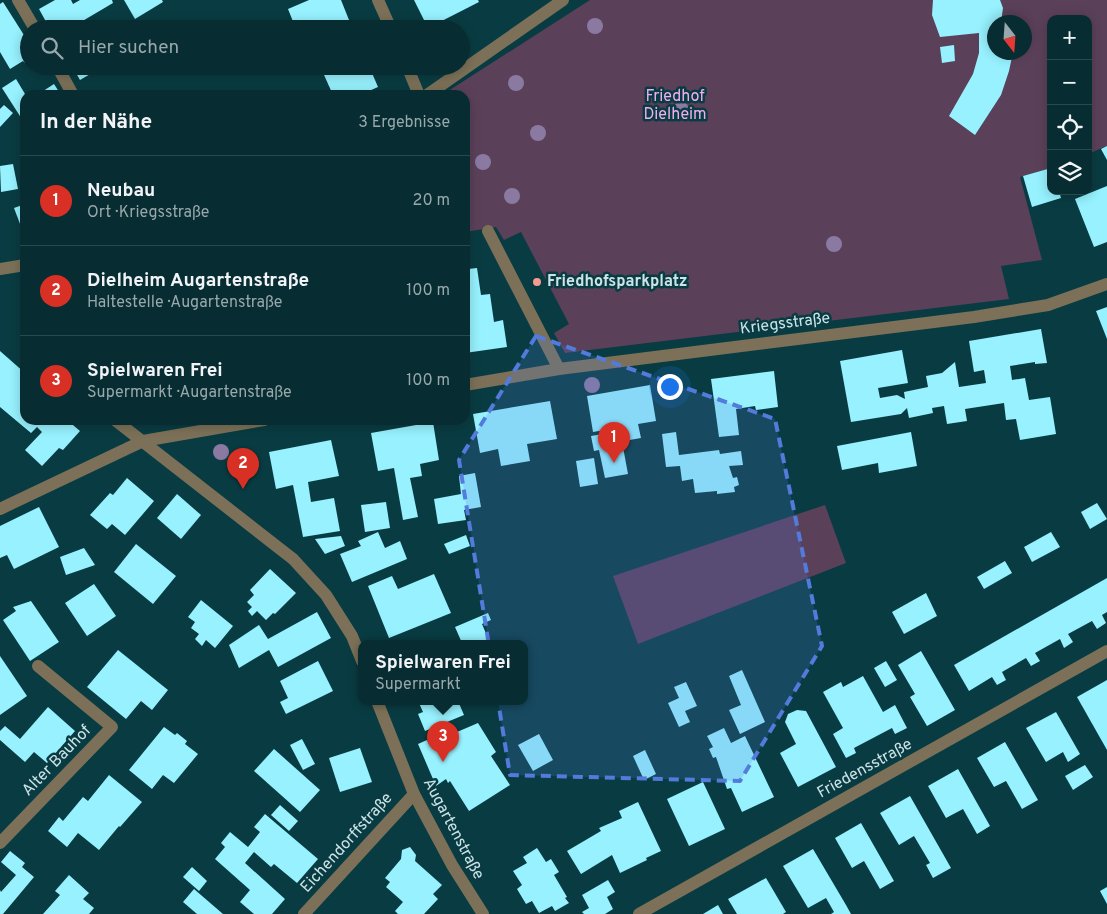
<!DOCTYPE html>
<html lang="de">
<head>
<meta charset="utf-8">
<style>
	:root { --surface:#072d32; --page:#15393e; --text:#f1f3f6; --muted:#98a8ac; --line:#28494d; --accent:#d93025 }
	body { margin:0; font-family:Overpass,sans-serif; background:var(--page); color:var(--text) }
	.controls { position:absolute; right:15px; top:15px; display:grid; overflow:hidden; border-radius:10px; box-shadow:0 2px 12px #0003 }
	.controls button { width:45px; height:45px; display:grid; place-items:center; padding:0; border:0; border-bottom:1px solid var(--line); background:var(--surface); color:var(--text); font:25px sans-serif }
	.compass { position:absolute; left:987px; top:15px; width:45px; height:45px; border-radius:50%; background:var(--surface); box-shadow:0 2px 12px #0003; rotate:163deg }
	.you { position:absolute; left:669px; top:386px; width:18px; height:18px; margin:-12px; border:4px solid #fff; border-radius:50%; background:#1a73e8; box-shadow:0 0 0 8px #1a73e833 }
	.badge { display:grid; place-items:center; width:32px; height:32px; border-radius:50%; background:var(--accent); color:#fff; font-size:16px; font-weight:700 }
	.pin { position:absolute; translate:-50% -41px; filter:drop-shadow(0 1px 2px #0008) }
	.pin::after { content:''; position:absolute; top:26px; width:18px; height:15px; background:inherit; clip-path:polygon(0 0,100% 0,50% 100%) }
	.popup { position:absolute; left:358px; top:640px; width:170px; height:65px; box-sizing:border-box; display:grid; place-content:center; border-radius:10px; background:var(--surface); filter:drop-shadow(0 1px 4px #0005); font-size:16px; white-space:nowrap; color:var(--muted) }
	.popup b { font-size:19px; color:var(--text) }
	.popup::after { content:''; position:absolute; left:50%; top:100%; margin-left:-10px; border:10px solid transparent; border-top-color:var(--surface) }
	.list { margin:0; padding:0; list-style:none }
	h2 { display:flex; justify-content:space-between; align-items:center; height:65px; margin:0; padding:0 20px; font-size:21px }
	h2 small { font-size:16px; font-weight:400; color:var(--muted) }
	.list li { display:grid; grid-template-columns:32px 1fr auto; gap:15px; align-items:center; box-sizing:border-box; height:90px; padding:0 20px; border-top:1px solid var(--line) }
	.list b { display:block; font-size:19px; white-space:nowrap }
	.list p { margin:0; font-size:16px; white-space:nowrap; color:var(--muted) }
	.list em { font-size:16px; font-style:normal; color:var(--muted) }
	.icon { flex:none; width:28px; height:28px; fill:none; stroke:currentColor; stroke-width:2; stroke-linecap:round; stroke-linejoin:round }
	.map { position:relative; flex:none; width:1107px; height:914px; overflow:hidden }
	.search { position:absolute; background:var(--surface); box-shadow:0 2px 12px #0003; left:20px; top:20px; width:450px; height:55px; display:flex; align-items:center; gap:12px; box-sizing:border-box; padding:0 18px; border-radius:28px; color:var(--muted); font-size:19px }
	.panel { position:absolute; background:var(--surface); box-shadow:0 2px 12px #0003; left:20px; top:90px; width:450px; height:335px; border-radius:15px }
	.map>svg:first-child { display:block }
	.green { fill:#5b405a; fill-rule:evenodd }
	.building { fill:#97f1fe }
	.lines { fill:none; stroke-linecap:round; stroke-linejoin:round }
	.minor { stroke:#7c7158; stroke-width:12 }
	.tree { fill:#8a7aa2 }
	.marked { fill:#527bdc; fill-opacity:0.2; stroke:#527bdc; stroke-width:4; stroke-dasharray:10 6; stroke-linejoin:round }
	.poi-dot { fill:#f59c90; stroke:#093c42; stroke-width:2 }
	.labels { text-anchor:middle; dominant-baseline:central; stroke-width:5; stroke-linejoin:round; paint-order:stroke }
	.park-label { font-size:16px; fill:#f3adf0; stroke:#093c42 }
	.poi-label { font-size:16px; font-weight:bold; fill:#cce3e7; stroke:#093c42; text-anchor:start }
	.street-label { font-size:16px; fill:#cce3e7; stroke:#093c42 }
</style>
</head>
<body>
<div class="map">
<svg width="1107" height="914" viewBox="0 0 1107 914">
	<rect width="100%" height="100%" fill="#093c42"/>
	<g class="green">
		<path d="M590 0H1107V146L1088 154V19H1051V168L1020 177 1042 260 1001 266 1009 299 565 353 554 333 569 324 521 232 504 240 496 227 465 232V95H442ZM994 22H1024V52H994Z"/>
		<path d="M825 505 846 563 638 644 613 576Z"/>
	</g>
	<g class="building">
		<path d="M55 0H71L73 4 80 0H112L113 3 69 29H50L39 9Z"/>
		<path d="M124 0H162L163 2 135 19Z"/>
		<path d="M309 0H341L351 25 343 29H296L288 9Z"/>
		<path d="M414 0H478L479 2 428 28Z"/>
		<path d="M933 0H1000L1003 8 1001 22H994V52H1013L1009 71 1001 95 975 135 949 116 973 74 979 53V33L940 37 932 15Z"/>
		<path d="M3 2 29 43V61L25 63 23 61 10 69 0 52V4Z"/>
		<path d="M129 22 133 29H117Z"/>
		<path d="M954 45 955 61 942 63 940 47Z"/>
		<path d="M72 66H104L80 80Z"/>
		<path d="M320 66H369L378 87 360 95H333Z"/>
		<path d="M16 79 25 94V124L2 88Z"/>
		<path d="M54 84 61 95H37Z"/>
		<path d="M4 105 13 113 0 127V109Z"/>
		<path d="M1107 146V160L1101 149Z"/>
		<path d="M13 164 18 189 1 192 0 166Z"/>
		<path d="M1051 168V191H1059L1061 198 1032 207 1023 176Z"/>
		<path d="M1107 186V242L1094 247 1075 199Z"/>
		<path d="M25 204V237L14 208Z"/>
		<path d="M466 255 468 269 477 268 481 295 490 294 494 322 503 320 507 347 465 353Z"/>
		<path d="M1107 307V339L1096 311Z"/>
		<path d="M1041 329 1047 363 1035 364V362L1010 366 1012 380 1025 378 1029 400 1050 397 1056 434 1020 440 1016 419 1006 420 1004 403 965 409 967 421 947 424 944 406 932 408 933 413 909 418 907 408 901 414 851 422 840 361 902 350 908 383 878 388 880 398 897 395 905 399 904 392 928 387 926 376 942 373 955 362 959 387 986 383 984 370 974 372 969 341Z"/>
		<path d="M0 351 25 373V420H67L80 431 63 450 59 448 42 466 25 450 42 432 37 427 31 433 0 407Z"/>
		<path d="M774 371 778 407 756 410 755 406 736 409 739 435 719 437 711 379Z"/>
		<path d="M650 385 656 421 638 424 641 438 624 441 622 427 593 432 587 396Z"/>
		<path d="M550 401 557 439 527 444 530 461 501 466 498 449 480 453 473 414Z"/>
		<path d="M433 422 439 460 420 464 422 476 410 478 418 517 403 520 394 468 378 471 371 433Z"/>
		<path d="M620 431 628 474 605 478 599 450 594 451 591 436Z"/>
		<path d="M676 432 679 455 719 450 720 454 741 451 743 465 729 466 733 478 737 477 739 485 734 487 735 492 717 494V491L695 493 693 479 682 481 680 466 666 467 662 434Z"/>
		<path d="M911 432 917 466 879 473 878 463 842 470 837 446Z"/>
		<path d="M331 440 339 476 308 482 311 502 334 498 340 531 303 537 293 485 276 489 269 452Z"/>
		<path d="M594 458 598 484 580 487 576 461Z"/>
		<path d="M475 473 481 507 464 510 466 520 438 524 434 499 461 494 459 476Z"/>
		<path d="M127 478 154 501 125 535 112 524 107 529 90 515 110 493 113 495Z"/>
		<path d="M177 494 201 515 181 539 157 518Z"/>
		<path d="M386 502 390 528 365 532 361 505Z"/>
		<path d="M1097 503 1107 519 1090 529 1081 512Z"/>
		<path d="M39 507 59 547 14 569 7 555 0 558V526Z"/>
		<path d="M378 532 385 548 400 541 407 559 352 582 340 554 361 546 358 541Z"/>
		<path d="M1051 532 1060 547 1032 562 1024 547Z"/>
		<path d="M466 535 470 546 449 554 444 544Z"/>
		<path d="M341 536 345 546 325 554 315 539Z"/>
		<path d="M136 544 176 576 153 604 114 572Z"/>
		<path d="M84 548 95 565 66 575 60 557Z"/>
		<path d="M1005 561 1012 573 984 589 977 577Z"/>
		<path d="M270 569 296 593 275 614 273 613 266 620 257 611 252 616 248 611 252 607 247 602 254 595 250 590Z"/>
		<path d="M434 574 451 613 389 638 368 586 392 576 398 589Z"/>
		<path d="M1107 578V612L1102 615 1106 623 1097 629 1092 621 1068 634 1073 642 1064 648 1060 639 1035 653 1040 661 1031 666 1026 658 1002 672 1006 680 997 685 992 677 969 691 954 665Z"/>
		<path d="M94 584 116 616 87 636 65 603Z"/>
		<path d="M926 593 937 616 904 634 892 612Z"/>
		<path d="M201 600 233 626 215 648 206 640 202 646 195 639 199 634 191 628 195 622 188 617Z"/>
		<path d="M31 601 59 642 30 661 3 620 16 611 13 607Z"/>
		<path d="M317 612 331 638 278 667 269 650 239 668 229 645 259 625 268 639Z"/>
		<path d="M488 613 491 620 482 624 490 643H462L455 627Z"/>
		<path d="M118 650 168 690 152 710 141 701 126 719 87 687Z"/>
		<path d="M921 651 955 710 927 726 910 697 915 694 898 665Z"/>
		<path d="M0 656 27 696 0 715Z"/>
		<path d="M318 661 333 691 286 714 280 702 288 698 280 681Z"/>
		<path d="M886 661 897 680 885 687 874 668Z"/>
		<path d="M742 670 765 722 740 734 729 710 741 705 729 676Z"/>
		<path d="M863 676 883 712 895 705 907 728 895 734 892 728 854 748 856 753 846 758 833 734 843 728 823 692 841 682 843 687Z"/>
		<path d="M1107 680V750L1077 697Z"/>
		<path d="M686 682 697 706 685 711 690 722 679 727 668 703 679 698 674 687Z"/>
		<path d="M418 701H458L464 715 425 731 418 714 423 712Z"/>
		<path d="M48 707 75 731 47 763 34 752 25 762 0 740V731L5 726 20 739Z"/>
		<path d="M797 710 806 711 836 767 798 787 780 753 796 744 785 722 788 714Z"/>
		<path d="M1056 712 1080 754 1068 762 1063 752 1046 762 1026 728Z"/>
		<path d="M478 723 496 752 491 756 510 785 469 811 450 781 448 783 446 779 436 786 418 744 427 740 429 744Z"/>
		<path d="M164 727 175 735 177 733 187 741 185 744 198 754 174 783 163 775 152 789 129 770Z"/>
		<path d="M724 728 731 743 745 736 774 797 742 812 731 788 727 789 716 757 713 758 709 749 713 747 707 736Z"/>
		<path d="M539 734 553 760 533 771 518 745Z"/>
		<path d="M302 739 315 764 303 770 290 745Z"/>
		<path d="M1005 742 1038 800 1022 809 1006 781 994 787 977 758Z"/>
		<path d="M360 748 372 782 340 792 329 758Z"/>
		<path d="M274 749 320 790 300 812 254 771Z"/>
		<path d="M645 750 656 774 644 780 633 756Z"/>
		<path d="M1085 765 1093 777 1073 790 1065 776Z"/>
		<path d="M958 769 990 826 977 834 963 809 946 818 928 786Z"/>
		<path d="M109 775 142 802 120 827 119 826 99 850 78 833 67 847 48 831 59 817 63 821 83 797 88 801Z"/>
		<path d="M703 782 725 829 689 846 667 799Z"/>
		<path d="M910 796 951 868 933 878 926 865 930 863 914 836 899 845 880 813Z"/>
		<path d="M638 802 661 851 646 858 647 860 620 873 612 855 581 874 567 851 601 831 599 828 622 818 619 811Z"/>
		<path d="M280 805 298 821 289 831 271 815Z"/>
		<path d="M265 814 318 859 297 883 274 864 271 867 254 852 245 863 285 899 272 914H254L240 902 250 890 215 859 225 847 221 843 230 832 248 847 260 832 254 827Z"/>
		<path d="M861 823 894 881 880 889 864 861 852 868 835 838Z"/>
		<path d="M410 847 416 855 415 861 442 885 433 894 438 899 424 914H398L395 911 403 902 386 887 390 882 385 878 401 859 402 850Z"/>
		<path d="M537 848 546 862 551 859 559 872 554 875 567 897 565 898 569 903 555 911 552 906 539 913 532 901 526 904 517 889 522 885 513 871 527 863 523 857Z"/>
		<path d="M813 849 846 905 851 914H831L834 912 826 898 808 908 783 866Z"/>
		<path d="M10 851 25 863 22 867 34 877 3 914H0V890L1 892 16 875 1 862Z"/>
		<path d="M192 867 207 881 199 891 183 877Z"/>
		<path d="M69 875 89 893 83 899 94 908 89 914H43L60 895 55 891Z"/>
		<path d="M766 878 786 912 783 914H737L728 899Z"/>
		<path d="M608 880 615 892 607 897 613 909 605 914H584L582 912 589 908 582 895Z"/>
		<path d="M1107 887V904L1100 891Z"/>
		<path d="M194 889 223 914H197L183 902Z"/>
		<path d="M718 905 723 914H703Z"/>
	</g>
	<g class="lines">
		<g class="minor">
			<path d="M18 0 35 29"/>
			<path d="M378 0 391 29"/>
			<path d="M57 66 73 95"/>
			<path d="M407 66 419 95"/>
			<path d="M427 95 563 0"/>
			<path d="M488 231 559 369"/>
			<path d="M0 269 25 265"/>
			<path d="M465 385 559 369 974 317 1048 305 1107 284"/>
			<path d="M115 420 293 559 326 595 352 636 362 661"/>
			<path d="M0 509 143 441 264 420"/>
			<path d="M377 701 414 794 452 865 483 914"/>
			<path d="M0 843 112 727 38 666"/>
			<path d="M304 914 414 794"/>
			<path d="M639 914 1107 651"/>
		</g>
	</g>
	<g class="tree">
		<circle cx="595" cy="26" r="8"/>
		<circle cx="516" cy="83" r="8"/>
		<circle cx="681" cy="110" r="8"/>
		<circle cx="538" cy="133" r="8"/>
		<circle cx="483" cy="162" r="8"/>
		<circle cx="512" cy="196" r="8"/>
		<circle cx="834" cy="244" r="8"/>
		<circle cx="592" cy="385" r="8"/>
		<circle cx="221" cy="452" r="8"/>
	</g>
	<path class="marked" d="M536 336 775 419 822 646 740 781 510 775 459 460Z"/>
	<circle class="poi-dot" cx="537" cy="282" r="5"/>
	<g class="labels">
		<g class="park-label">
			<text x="675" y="97">Friedhof<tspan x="675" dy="18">Dielheim</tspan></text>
		</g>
		<g class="poi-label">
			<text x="547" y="282">Friedhofsparkplatz</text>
		</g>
		<g class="street-label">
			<text transform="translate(785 324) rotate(-7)">Kriegsstraße</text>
			<text transform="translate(57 761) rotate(-46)">Alter Bauhof</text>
			<text transform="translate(865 769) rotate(-29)">Friedensstraße</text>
			<text transform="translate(453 829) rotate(62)">Augartenstraße</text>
			<text transform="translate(347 843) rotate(-48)">Eichendorffstraße</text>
		</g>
	</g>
</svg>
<div class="controls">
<button>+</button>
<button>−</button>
<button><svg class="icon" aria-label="locate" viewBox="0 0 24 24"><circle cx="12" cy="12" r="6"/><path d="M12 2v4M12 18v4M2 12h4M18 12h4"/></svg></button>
<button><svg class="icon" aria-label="layers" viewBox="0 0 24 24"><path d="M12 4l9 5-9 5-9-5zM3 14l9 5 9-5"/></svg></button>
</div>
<svg class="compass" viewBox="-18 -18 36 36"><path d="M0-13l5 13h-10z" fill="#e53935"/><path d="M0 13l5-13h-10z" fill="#98a8ac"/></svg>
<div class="you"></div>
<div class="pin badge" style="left:614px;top:463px">1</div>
<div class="pin badge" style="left:243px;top:489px">2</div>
<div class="pin badge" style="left:443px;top:762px">3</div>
<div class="popup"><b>Spielwaren Frei</b>Supermarkt</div>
<div class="search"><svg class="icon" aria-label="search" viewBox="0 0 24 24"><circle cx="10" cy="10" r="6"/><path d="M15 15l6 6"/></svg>Hier suchen</div>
<section class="panel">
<h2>In der Nähe<small>3 Ergebnisse</small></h2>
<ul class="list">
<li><span class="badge">1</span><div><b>Neubau</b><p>Ort · Kriegsstraße</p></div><em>20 m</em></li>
<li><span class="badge">2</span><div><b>Dielheim Augartenstraße</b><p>Haltestelle · Augartenstraße</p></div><em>100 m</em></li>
<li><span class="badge">3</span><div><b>Spielwaren Frei</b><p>Supermarkt · Augartenstraße</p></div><em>100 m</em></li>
</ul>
</section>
</div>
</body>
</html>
